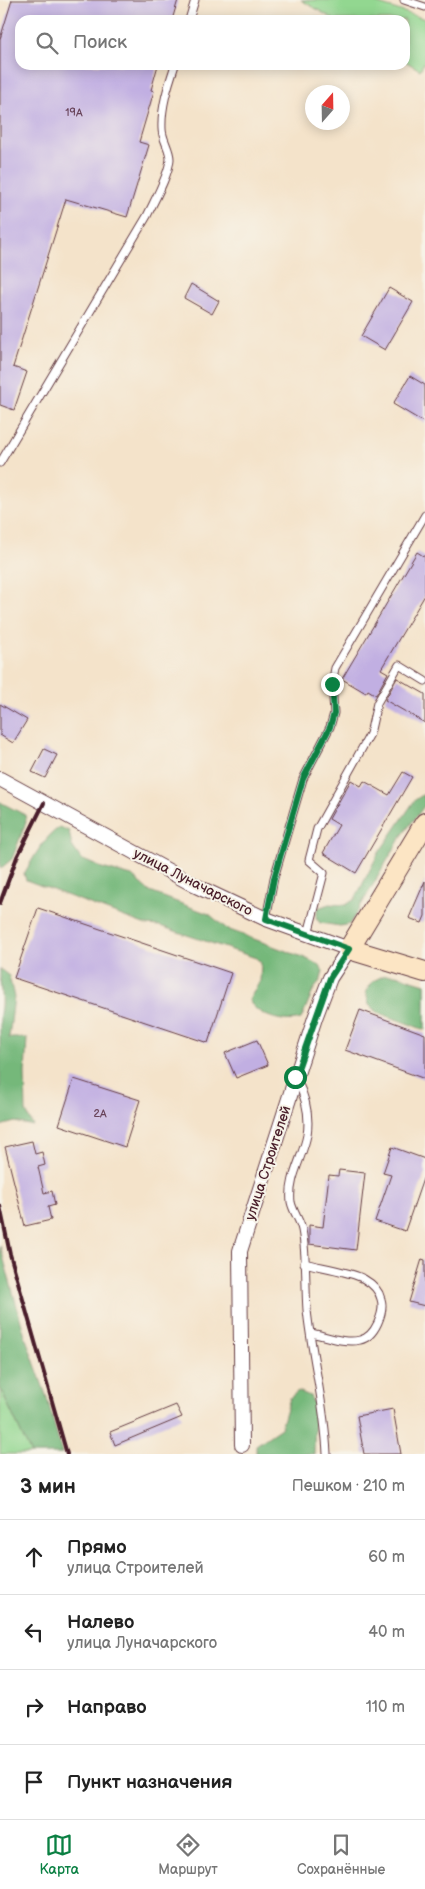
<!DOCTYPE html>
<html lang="ru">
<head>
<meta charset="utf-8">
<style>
	:root { --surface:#fff; --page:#f6f6f6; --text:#222; --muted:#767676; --line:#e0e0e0; --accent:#0b8043 }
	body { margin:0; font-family:"Balsamiq Sans",sans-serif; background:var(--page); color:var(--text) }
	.compass { position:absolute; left:305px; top:85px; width:45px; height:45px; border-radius:50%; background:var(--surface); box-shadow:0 2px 12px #0003; rotate:20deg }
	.stop { position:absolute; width:15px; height:15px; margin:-11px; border:4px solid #0b8043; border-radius:50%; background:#fff }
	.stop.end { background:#0b8043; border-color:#fff; box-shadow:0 1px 5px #0008 }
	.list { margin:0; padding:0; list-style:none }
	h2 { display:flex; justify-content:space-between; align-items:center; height:65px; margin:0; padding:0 20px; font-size:21px }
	h2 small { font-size:16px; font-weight:400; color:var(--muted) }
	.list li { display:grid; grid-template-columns:32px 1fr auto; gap:15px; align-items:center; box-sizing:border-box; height:75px; padding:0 20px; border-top:1px solid var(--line) }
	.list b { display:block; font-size:19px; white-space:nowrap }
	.list p { margin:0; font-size:16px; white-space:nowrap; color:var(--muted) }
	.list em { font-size:16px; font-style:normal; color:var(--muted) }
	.icon { flex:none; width:28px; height:28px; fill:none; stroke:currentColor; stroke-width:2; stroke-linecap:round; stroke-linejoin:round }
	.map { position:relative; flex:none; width:425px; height:1454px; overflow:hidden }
	.search { position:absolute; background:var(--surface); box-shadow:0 2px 12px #0003; left:15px; right:15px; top:15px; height:55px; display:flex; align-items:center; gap:12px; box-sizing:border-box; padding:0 18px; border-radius:15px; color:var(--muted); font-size:19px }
	.sheet { height:365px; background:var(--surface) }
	nav { display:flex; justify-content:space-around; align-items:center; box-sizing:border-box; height:70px; border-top:1px solid var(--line); background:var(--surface); font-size:14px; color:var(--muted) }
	nav a { display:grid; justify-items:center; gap:2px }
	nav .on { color:var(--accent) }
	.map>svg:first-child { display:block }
	.green { fill:#92d790; stroke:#6e7b5e }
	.forest { fill:#75b87a; stroke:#606c52 }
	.building { fill:#c1afe2 }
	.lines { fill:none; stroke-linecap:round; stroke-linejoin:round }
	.lane-casing { stroke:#643c43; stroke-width:9 }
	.street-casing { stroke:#643c43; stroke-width:16 }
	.secondary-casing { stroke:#643c43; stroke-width:22 }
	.lane { stroke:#fff; stroke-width:7 }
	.street { stroke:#fff; stroke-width:14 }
	.secondary { stroke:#fce5c4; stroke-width:20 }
	.rail { stroke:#4a1f2b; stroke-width:4 }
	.route { stroke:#0b8043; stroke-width:6 }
	.labels { text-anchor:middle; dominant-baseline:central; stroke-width:4; stroke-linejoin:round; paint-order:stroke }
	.number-label { font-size:11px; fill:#684359 }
	.street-label { font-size:14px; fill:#4a1f2b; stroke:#f7f3e8 }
</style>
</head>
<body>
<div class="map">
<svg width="425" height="1454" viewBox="0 0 425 1454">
	<rect width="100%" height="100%" fill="#f7f3e8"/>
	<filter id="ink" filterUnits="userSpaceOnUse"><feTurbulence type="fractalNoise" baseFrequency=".02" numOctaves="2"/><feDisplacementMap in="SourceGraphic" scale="10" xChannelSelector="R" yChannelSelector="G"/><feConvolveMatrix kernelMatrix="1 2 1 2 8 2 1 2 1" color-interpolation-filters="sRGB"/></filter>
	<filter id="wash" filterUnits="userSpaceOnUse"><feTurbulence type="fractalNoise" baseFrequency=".0096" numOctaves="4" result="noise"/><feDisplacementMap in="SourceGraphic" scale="20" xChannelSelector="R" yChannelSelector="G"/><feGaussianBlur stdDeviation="1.12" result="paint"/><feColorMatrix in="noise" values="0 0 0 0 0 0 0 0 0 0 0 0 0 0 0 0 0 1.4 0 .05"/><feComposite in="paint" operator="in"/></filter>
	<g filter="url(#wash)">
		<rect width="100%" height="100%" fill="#f4e3ca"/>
		<g class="green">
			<path d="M301 0H367L425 19V61L420 70 405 61V20H335Z"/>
			<path d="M0 1388 31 1454H0Z"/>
		</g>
		<g class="forest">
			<path d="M424 794 425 805 401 837 350 924 340 926 320 923 316 918 318 908 329 904 346 905 355 899 378 854 415 800Z"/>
			<path d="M0 802 25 815 26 822 12 859 0 869Z"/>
			<path d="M60 827 69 831 72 846 81 859 102 868 132 876 150 892 209 914 227 929 305 958 319 965 323 971 321 979 313 991 301 1019C285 1024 256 1016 249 1000L260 981 261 963 256 958 160 926 146 925 26 880 24 874C34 857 44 837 60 827Z"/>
			<path d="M0 969 9 976 14 997 9 1038H27L25 1073 26 1112 33 1126 15 1122 0 1126V1015C3 1001 0 984 0 969Z"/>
			<path d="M385 975H396L425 984V1030L377 1012 369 1005 366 992 373 981Z"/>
			<path d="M0 1245 25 1336 47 1398 62 1454H31L0 1388Z"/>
			<path d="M298 1391 310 1396 315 1406 314 1454H256V1445L281 1428 290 1398Z"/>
		</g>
		<g id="blocks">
			<g class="building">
				<path d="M12 0H178L172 20H20V65H158L151 90 154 91 139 142 149 145 127 217 66 199 13 367 27 372 14 410 0 405V39Z"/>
				<path d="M191 284 219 301 212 314 184 298Z"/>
				<path d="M389 288 413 302 385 350 361 336Z"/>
				<path d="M410 376 425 385V423L393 404Z"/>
				<path d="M417 552 425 557V595L381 669 388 673 376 695 368 690 366 693 342 679Z"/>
				<path d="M397 678 425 694V723L385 700Z"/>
				<path d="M0 704 27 720 13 743 0 735Z"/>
				<path d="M44 749 57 755 45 778 32 772Z"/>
				<path d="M403 772 412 777 356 873 323 853 339 825 329 819 351 780 361 786 364 781 389 795Z"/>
				<path d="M425 881V916L422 923 409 918Z"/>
				<path d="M38 908 231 973 208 1043 14 978Z"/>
				<path d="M360 1010 425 1034V1079L345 1050Z"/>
				<path d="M257 1040 268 1065 236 1078 225 1053Z"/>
				<path d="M74 1079 140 1100 125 1147 59 1125Z"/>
				<path d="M32 1141 35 1154 42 1152 45 1165 38 1167 44 1193 52 1191 55 1205 48 1207 51 1220 25 1226 5 1147Z"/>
				<path d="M392 1147 425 1159V1173L405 1231 375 1221 391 1175 383 1173Z"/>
				<path d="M339 1170 365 1173 356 1250 309 1244V1225L323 1227 329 1175 338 1176Z"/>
				<path d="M422 1259 425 1260V1306L409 1302Z"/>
				<path d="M176 1405 182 1417 115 1445 110 1432Z"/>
				<path d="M393 1409 401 1454H364L357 1416Z"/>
			</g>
		</g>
	</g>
	<g filter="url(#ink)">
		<use href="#blocks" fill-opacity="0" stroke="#643c43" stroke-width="1"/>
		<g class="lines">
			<g class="lane-casing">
				<g id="lane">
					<path d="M404 0 425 7"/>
					<path d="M189 20 195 0"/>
					<path d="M0 463 147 216C154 201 169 175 170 159 170 149 162 139 162 129 161 107 168 86 175 65"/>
					<path d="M266 919 274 878 303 779 330 727 334 713 332 684 335 668 425 515"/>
					<path d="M308 934 324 873 309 860 317 829 370 734 377 703 399 665 425 681"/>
					<path d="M297 1080C305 1096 310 1116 307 1135 303 1157 288 1178 291 1202 293 1212 300 1220 302 1230 307 1256 305 1284 307 1310 312 1358 325 1405 327 1454"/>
					<path d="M304 1263C319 1267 352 1272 364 1279 371 1283 379 1290 381 1299 385 1312 375 1337 360 1340 345 1344 326 1336 311 1333"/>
				</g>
			</g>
			<g class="street-casing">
				<path id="street" d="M0 779 196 886 266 919 349 949 330 978 315 1018 240 1251 242 1445"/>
			</g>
			<g class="secondary-casing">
				<path id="secondary" d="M425 823 349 949 425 972"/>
			</g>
			<use href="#lane" class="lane"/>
			<use href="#street" class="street"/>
			<use href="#secondary" class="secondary"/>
			<g class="rail">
				<path d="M0 903 17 857 44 803"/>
				<path d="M0 1206 10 1254 67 1454"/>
			</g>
		</g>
	</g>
	<g class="lines" filter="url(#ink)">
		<path class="route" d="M295 1077 330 978 349 949 266 919 274 878 303 779 330 727 334 713 332 684"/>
	</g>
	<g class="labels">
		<g class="number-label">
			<text x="74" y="112">19А</text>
			<text x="100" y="1113">2А</text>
		</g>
		<g class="street-label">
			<text transform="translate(193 882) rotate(27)">улица Луначарского</text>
			<text transform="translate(268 1163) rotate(-72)">улица Строителей</text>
		</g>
	</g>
</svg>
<svg class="compass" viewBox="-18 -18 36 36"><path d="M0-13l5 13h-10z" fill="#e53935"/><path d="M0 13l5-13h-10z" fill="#767676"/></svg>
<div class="stop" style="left:295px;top:1077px"></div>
<div class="stop end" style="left:332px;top:684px"></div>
<div class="search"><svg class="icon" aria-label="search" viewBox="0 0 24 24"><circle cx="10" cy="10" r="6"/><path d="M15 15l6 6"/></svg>Поиск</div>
</div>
<section class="sheet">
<h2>3 мин<small>Пешком · 210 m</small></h2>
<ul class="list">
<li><svg class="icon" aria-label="ahead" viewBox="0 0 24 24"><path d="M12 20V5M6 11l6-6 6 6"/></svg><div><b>Прямо</b><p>улица Строителей</p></div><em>60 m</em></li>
<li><svg class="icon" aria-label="left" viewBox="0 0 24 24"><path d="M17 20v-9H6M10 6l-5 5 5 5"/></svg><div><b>Налево</b><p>улица Луначарского</p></div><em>40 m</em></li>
<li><svg class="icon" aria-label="right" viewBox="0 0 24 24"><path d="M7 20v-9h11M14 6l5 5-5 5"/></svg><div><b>Направо</b></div><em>110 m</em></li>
<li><svg class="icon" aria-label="arrive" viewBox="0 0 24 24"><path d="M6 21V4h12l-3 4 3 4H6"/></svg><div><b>Пункт назначения</b></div></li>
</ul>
</section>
<nav>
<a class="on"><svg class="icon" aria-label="map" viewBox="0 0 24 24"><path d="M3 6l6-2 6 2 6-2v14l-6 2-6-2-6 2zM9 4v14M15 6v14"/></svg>Карта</a>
<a><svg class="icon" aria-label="directions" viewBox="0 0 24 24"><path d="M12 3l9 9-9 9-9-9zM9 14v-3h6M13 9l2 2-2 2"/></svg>Маршрут</a>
<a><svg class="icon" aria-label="saved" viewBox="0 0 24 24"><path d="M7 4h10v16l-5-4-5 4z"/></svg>Сохранённые</a>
</nav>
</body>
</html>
